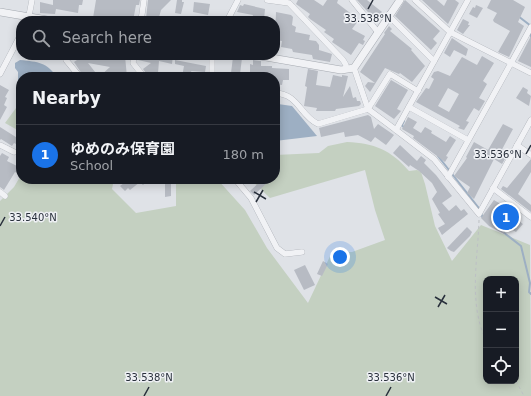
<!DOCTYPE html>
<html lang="en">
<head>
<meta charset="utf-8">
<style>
	:root { --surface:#171b24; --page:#20242c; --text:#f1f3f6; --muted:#9ea1a6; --line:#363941; --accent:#1a73e8 }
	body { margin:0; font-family:"DejaVu Sans","Noto Sans JP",sans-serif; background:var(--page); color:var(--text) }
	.controls { position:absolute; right:12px; bottom:12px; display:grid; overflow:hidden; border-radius:8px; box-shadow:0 2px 10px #0003 }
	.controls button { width:36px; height:36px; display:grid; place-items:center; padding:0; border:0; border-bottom:1px solid var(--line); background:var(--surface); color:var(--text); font:20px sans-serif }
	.you { position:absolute; left:340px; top:257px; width:14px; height:14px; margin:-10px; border:3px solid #fff; border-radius:50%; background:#1a73e8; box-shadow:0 0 0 6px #1a73e833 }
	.badge { display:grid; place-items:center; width:26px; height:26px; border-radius:50%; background:var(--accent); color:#fff; font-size:13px; font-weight:700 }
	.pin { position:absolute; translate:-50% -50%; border:2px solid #fff; box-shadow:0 1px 4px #0006 }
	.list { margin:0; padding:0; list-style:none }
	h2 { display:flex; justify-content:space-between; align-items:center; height:52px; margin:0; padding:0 16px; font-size:17px }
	h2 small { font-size:13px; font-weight:400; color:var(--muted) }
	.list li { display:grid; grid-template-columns:26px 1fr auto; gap:12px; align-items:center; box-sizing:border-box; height:60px; padding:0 16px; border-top:1px solid var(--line) }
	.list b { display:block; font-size:15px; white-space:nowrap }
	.list p { margin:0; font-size:13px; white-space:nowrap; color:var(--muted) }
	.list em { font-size:13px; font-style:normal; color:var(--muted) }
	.icon { flex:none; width:22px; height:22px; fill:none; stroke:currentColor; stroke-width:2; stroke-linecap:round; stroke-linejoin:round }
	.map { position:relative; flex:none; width:531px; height:396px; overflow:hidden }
	.search { position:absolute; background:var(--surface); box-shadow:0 2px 10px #0003; left:16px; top:16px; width:264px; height:44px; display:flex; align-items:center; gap:10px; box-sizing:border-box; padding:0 14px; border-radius:16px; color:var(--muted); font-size:15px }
	.panel { position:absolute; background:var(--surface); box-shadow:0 2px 10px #0003; left:16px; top:72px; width:264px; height:112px; border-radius:16px }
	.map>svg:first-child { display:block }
	.green { fill:#c4d0c1; fill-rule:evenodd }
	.water { fill:#9dafc3 }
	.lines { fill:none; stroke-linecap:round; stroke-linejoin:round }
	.stream { stroke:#9dafc3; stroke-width:2 }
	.building { fill:#b7bbc3; fill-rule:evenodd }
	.minor-casing { stroke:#a5a9b0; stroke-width:6 }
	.tertiary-casing { stroke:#a5a9b0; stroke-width:8 }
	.path { stroke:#bdc0c5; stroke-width:1; stroke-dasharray:3 3; stroke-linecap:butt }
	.minor { stroke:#f1f2f5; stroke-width:5.5 }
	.tertiary { stroke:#f1f2f5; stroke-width:7 }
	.ticks { fill:none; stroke:#29303c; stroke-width:1.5 }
	.ticks-label { font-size:10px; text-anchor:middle; fill:#29303c; stroke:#eef0f4; stroke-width:3; stroke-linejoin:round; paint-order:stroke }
</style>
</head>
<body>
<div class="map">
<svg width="531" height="396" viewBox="0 0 531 396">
	<rect width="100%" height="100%" fill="#dfe2e7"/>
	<g class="green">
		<path d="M16 108 18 122H21V132L5 123Z"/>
		<path d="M347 142C374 143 391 150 409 171L417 170 421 172 425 184 435 226 452 261 481 225 530 245 531 396H0V201L14 187 21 175V179H114L112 189 136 213 176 206V179H217L245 210 267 248 308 303 332 252H352L385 240 375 210 365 170 270 198 250 179H275V155L319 153 328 146ZM486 279H516V381H486Z"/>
	</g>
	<g class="water">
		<path d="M20 60C39 62 46 62 57 77H21V84L18 85V72L15 68V63Z"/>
		<path d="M278 104 292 106 317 136 275 141V105Z"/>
	</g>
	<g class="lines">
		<g class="stream">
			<path d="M518 16 531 26"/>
			<path d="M531 34V37"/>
			<path d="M404 121 402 125 405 129"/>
			<path d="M438 156 478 207 483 218"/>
			<path d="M503 232 521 246 530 283 529 292 531 294"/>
		</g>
	</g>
	<g class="building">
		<path d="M53 0H83L82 5H79L78 13 56 9 55 14 40 13V2L53 5Z"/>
		<path d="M96 0H140L139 5H136L133 21H96L97 19 93 18Z"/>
		<path d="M148 0H171L161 10 158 21 146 19Z"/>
		<path d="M177 0H182V2H184L181 14 175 13Z"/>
		<path d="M298 0H314L323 6 327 0H338L337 3 358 19V21L352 29 365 36 363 40 365 41 363 45 359 43 351 55 332 42 334 39 324 32 326 30 310 19 308 17 310 14 296 4Z"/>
		<path d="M357 0H367L382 12 376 21Z"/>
		<path d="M405 0 440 31 433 39 437 43 431 50 395 16Z"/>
		<path d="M422 0H437L444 6 447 0H455L459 3 448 24Z"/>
		<path d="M491 0H513L525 7 518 22 524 26 509 57 498 52 510 31 494 22 493 20 497 13 487 8Z"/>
		<path d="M194 2 210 4 208 15 193 12Z"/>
		<path d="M244 4 265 9 264 20 252 18 253 15 237 12 240 5 243 6Z"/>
		<path d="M476 5 483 8 477 18 469 14 473 7 475 8Z"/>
		<path d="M276 12 291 15 293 17 292 25 296 27 295 32 310 35 309 40 316 41 319 45V50L332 54 330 62 313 59 312 55 293 52 292 49 281 47 282 41 275 40Z"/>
		<path d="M463 19 469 22 468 25H470L463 34 457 30Z"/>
		<path d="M389 26 392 29 390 31 412 49 411 50 425 66 412 82 400 73 399 74 385 68 370 92 365 86 368 82 375 83 360 72 385 34 384 33Z"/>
		<path d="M531 36V67L518 61Z"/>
		<path d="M452 38 468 49 466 56 454 50 450 57 444 53Z"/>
		<path d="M81 55 115 59V56H125L127 77H116L112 73 107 77H84L74 62 77 60 71 59V57H81ZM88 63 110 67 99 77Z"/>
		<path d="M139 55H173L172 64 159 61 158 73 153 77H149L143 69 151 63 138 60Z"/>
		<path d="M482 56 494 63 483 81 487 84 479 98 485 101 479 111 474 108 466 121 469 122 464 130 458 128 460 126 416 102 426 88 429 89 434 79 431 77 434 72 438 71 450 76 462 57 477 65ZM448 88 459 94 449 112 438 106Z"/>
		<path d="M233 57 242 58 240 74 231 73Z"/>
		<path d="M175 60 206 66 205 72 191 71 194 77H182L184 66 175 64Z"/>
		<path d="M253 60 261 61V66H272V68L289 69V80H283L282 85 275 84 274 76 266 77V74L250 72V64L253 65Z"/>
		<path d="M308 69 318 71 316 85 330 87 333 75 342 77V75L348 76 343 97 350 86 353 98 356 97 357 101H360L361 104 359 106 336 109 335 111H316L317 108 304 106 307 87 305 86Z"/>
		<path d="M391 80 408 90 397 109 401 111 394 119 375 106Z"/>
		<path d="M0 85 9 90 5 97 7 98 4 105 7 107 0 120Z"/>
		<path d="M523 87 528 90 527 93 531 96 529 106 516 98Z"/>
		<path d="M368 115 371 117 374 129 378 124 394 135 386 145 375 137 371 142 358 135 345 137 344 132 321 137 319 128Z"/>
		<path d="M408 117 417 122 413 128 421 133 425 127 432 131 431 133 446 142 450 136 456 140 446 156 448 157 445 162 413 138 414 136 402 129Z"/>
		<path d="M503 124 513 129 499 155 505 159 502 164 494 159 474 199 467 193 470 187 454 176 467 158 466 157 474 142 488 150Z"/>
		<path d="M0 127 19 139 16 144 14 143 12 146 1 139 0 140Z"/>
		<path d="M400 145 417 161 421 156 426 160 424 163 436 175 452 196 442 203 449 211 456 205 461 211 464 209 468 214 442 235 438 228 445 224 438 214 440 213 432 199 437 192 432 183 419 171 410 165 409 167 393 153Z"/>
		<path d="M2 153 9 157 7 161 21 168 19 174 15 172 4 190 0 187V156Z"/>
		<path d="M531 159V172L518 194 531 205V212L501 189 503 186 507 188Z"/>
		<path d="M120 179H149L143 185 140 182 130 190 128 188 125 191 120 186 124 183Z"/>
		<path d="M263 179 268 182 254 195 250 191Z"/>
		<path d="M171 181V196L165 197V182Z"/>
		<path d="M494 200 504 206 506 203 511 207 505 214 514 221 516 219 523 224 516 232 511 229 508 232 506 230 504 234 489 226 481 218Z"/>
		<path d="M467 227 472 232 470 236 454 252 451 251 447 248Z"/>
		<path d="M323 261 328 264 322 276 317 274Z"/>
		<path d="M305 265 315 285 304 290 294 270Z"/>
	</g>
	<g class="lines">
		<g class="minor-casing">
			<g id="minor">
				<path d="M267 0 289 3 343 60 346 65V69"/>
				<path d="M352 0 377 31"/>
				<path d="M415 0 450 32 531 73"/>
				<path d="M388 15 434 61"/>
				<path d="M28 21 32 0"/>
				<path d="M141 21 144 0"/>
				<path d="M227 21 238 0"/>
				<path d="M67 55 66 60 80 77"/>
				<path d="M134 55 133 63 144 77"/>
				<path d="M212 55V77"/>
				<path d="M354 68 368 109 396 130 468 0"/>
				<path d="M0 74 21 34"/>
				<path d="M275 93C299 94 300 116 318 124L368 109 390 74 418 91"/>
				<path d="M409 107 468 140"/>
				<path d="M396 130 434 159 479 214 531 120"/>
				<path d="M0 145 14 152"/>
				<path d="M517 145 531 155"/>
				<path d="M448 177 531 27"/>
				<path d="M235 179 251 198 277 248 285 254 302 252"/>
				<path d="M493 188 531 217"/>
				<path d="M0 192 5 196"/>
			</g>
		</g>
		<g class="tertiary-casing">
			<g id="tertiary">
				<path d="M0 12 53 21"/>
				<path d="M254 55 341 70 354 68 400 0"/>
			</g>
		</g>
		<g class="path">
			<path d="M479 220C478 259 468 303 486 340"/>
			<path d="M516 381 524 396"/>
		</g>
		<use href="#minor" class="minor"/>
		<use href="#tertiary" class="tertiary"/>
	</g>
	<path class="ticks" d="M368 9 373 0M526 154 531 145M254 192 266 199M256 202 263 190M0 226 5 217M435 297 447 304M438 307 445 295M144 396 149 387M386 396 391 387"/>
	<g class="ticks-label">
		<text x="368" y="22">33.538°N</text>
		<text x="498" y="158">33.536°N</text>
		<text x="33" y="221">33.540°N</text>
		<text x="149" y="381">33.538°N</text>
		<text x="391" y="381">33.536°N</text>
	</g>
</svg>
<div class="controls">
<button>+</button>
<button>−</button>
<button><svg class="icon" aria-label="locate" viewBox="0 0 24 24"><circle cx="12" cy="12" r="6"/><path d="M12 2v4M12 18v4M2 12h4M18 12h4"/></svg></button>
</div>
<div class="you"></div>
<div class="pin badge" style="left:506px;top:217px">1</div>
<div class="search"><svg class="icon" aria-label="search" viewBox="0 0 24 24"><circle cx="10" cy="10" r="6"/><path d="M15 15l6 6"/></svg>Search here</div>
<section class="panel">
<h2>Nearby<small></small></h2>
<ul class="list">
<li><span class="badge">1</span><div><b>ゆめのみ保育園</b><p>School</p></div><em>180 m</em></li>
</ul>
</section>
</div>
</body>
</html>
